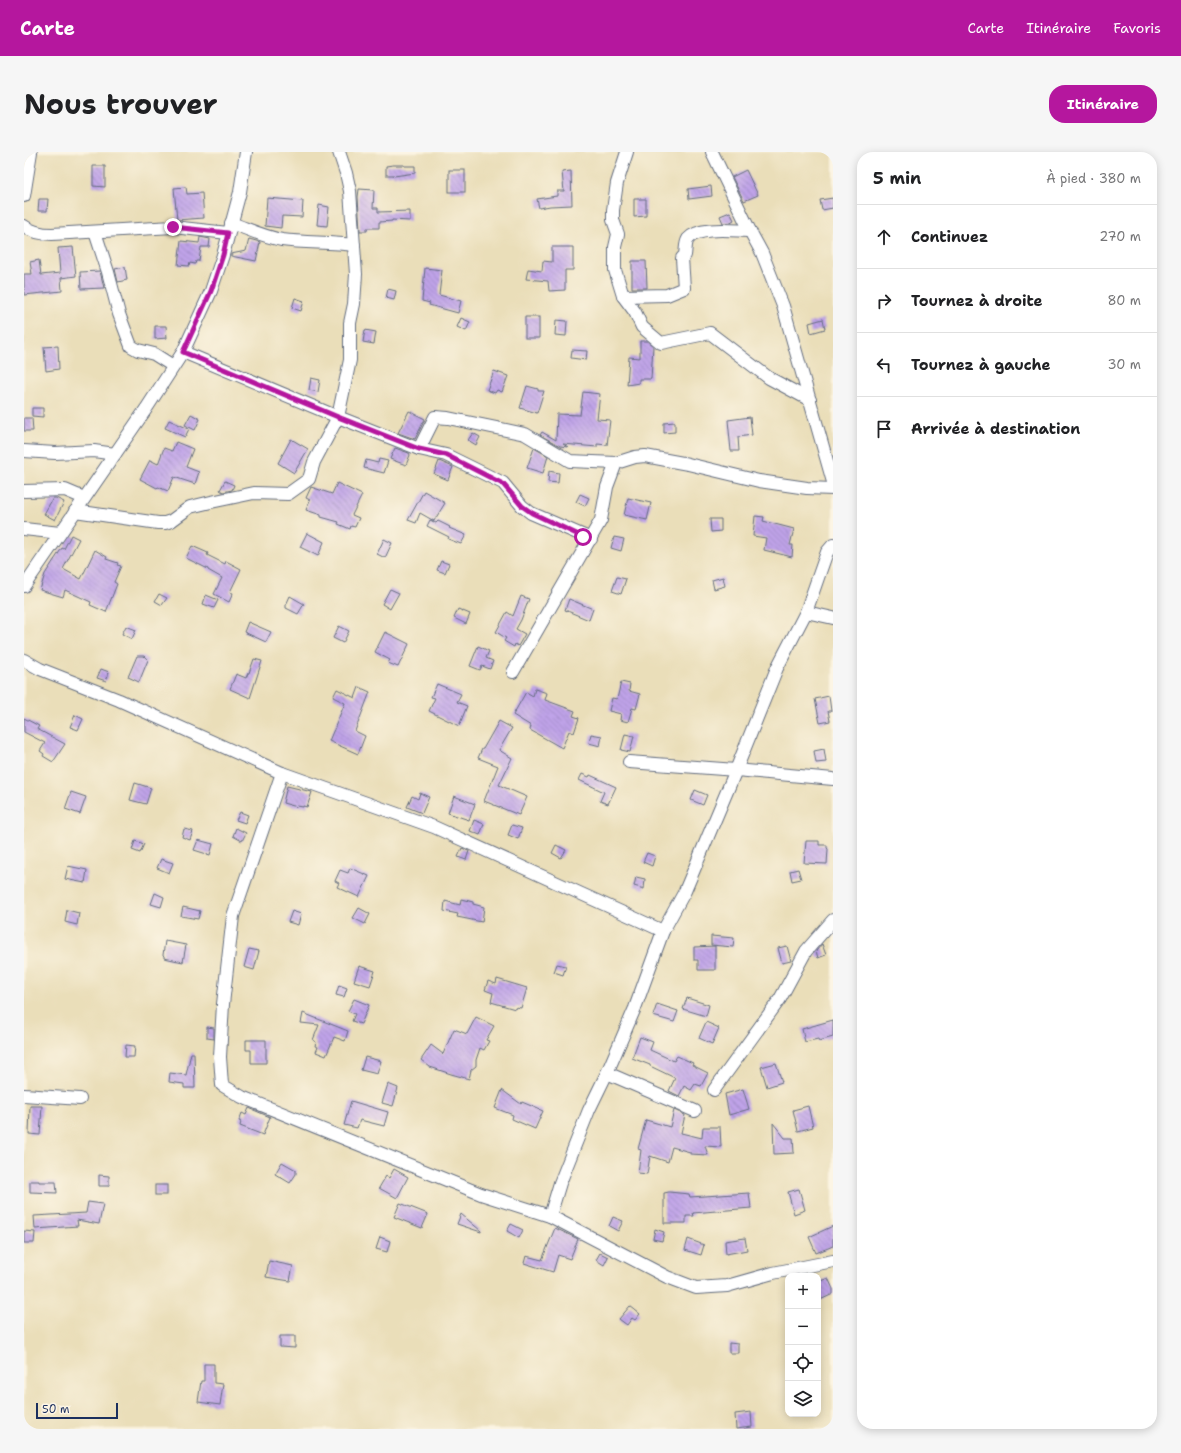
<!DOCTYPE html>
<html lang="fr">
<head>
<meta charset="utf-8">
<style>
	:root { --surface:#fff; --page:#f6f6f6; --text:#202124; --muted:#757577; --line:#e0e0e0; --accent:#b5179e }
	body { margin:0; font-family:"Shantell Sans",sans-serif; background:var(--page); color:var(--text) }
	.controls { position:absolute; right:12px; bottom:12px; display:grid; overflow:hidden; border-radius:8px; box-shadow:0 2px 10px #0003 }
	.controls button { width:36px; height:36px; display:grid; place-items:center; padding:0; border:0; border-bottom:1px solid var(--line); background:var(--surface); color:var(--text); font:20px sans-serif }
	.scale { position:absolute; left:12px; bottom:10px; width:82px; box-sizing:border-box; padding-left:4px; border:2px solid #1b2f5e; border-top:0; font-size:11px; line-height:14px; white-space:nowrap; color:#1b2f5e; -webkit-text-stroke:3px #fcf5e5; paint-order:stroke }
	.stop { position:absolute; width:12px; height:12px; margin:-9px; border:3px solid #b5179e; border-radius:50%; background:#fff }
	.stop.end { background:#b5179e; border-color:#fff; box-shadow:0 1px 4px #0008 }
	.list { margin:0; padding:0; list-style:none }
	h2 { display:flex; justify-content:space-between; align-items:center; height:52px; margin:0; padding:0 16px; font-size:17px }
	h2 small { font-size:13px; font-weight:400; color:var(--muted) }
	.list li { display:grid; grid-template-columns:26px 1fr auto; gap:12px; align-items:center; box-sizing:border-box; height:64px; padding:0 16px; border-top:1px solid var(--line) }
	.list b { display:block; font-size:15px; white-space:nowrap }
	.list em { font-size:13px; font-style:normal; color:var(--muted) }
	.icon { flex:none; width:22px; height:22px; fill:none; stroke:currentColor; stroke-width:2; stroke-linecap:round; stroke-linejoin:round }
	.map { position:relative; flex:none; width:809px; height:1277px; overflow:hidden; border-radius:16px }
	header { display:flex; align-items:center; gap:24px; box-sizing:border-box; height:56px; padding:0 20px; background:var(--accent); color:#fff }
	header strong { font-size:19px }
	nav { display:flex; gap:22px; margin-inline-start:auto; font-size:14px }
	.intro { display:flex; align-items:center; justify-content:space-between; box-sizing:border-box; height:96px; padding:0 24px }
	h1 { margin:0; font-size:28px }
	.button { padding:10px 18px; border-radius:16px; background:var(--accent); color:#fff; font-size:14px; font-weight:700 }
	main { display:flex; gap:24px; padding:0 24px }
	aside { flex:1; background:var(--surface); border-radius:16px; box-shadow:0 2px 10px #0003 }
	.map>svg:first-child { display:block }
	.building { fill:url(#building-back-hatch) }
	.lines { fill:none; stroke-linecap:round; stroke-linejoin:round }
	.minor-casing { stroke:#636c7e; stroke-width:14 }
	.minor { stroke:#fff; stroke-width:12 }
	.route { stroke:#b5179e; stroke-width:5 }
</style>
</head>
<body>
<header>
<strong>Carte</strong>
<nav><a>Carte</a><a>Itinéraire</a><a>Favoris</a></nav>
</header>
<div class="intro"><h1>Nous trouver</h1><a class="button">Itinéraire</a></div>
<main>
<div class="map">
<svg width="809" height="1277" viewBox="0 0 809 1277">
	<defs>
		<pattern id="building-back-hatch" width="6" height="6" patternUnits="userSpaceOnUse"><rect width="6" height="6" fill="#bfa3e8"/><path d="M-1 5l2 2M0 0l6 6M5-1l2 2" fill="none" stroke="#9a85bf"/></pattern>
	</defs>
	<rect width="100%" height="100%" fill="#fcf5e5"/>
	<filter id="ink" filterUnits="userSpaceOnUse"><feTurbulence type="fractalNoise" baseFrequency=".025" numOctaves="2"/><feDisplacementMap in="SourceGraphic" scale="8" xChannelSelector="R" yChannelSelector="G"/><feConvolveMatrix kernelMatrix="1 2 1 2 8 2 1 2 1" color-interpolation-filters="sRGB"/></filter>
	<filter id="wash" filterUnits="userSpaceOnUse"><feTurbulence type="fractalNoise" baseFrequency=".012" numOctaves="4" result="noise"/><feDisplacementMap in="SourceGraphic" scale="16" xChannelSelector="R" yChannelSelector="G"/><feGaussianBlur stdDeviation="0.9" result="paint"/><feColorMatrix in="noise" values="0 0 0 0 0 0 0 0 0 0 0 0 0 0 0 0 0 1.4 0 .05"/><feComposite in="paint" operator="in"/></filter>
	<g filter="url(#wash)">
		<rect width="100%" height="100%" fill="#eadeb9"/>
		<g id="blocks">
			<g class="building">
				<path d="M369 13H380V14H391V21L370 24V23H362V14Z"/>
				<path d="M69 14H81V35L69 34Z"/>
				<rect x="425" y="18" width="16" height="22"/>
				<path d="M722 18 734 43 720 49 708 25Z"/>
				<path d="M547 19 548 53 526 54 515 56 513 47 533 44V39H540L538 20Z"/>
				<path d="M687 34 688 44 665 47 664 37Z"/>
				<path d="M162 35 163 42 178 41 180 66 153 68 150 36Z"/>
				<path d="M335 37 350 38 349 56H354V60L386 59V69L368 68V69L355 70V76H343V79H336L334 45Z"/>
				<path d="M243 46 279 49 278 65 258 64 257 76 241 74Z"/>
				<path d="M809 46V56L798 58 796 48Z"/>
				<path d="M15 47H24L23 59H14Z"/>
				<path d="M610 47H622V64L610 65Z"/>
				<path d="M295 53 305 55 303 74 293 73Z"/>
				<path d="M706 60 710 68 705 71H699L696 64Z"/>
				<path d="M176 85 186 87 185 95H177L175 109H172L171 112 166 111 165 114 154 113 157 89 175 91Z"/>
				<path d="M225 87 236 90 232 109 207 104V102L222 99Z"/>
				<path d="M49 95 52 124 37 126 38 139 0 143V122H8L6 110 15 108 17 123 36 121 34 96Z"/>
				<path d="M528 95H549V118H541V138L525 139 524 129 502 127 504 117 518 119 519 109 528 110Z"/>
				<path d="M608 109H622L623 136H608Z"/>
				<path d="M101 115 103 128 94 130 91 117Z"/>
				<path d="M401 116 418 118 415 143 437 149 434 161 405 153 406 151 398 149Z"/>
				<path d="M76 119 80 136 57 137 56 120Z"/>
				<path d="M364 137 372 139 370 148 362 146Z"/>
				<path d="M271 146 280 149 277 159 268 156Z"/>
				<rect x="501" y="165" width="14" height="21"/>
				<path d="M437 166 446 170 442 179 433 175Z"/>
				<path d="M799 167 801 177 787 181 785 171Z"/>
				<path d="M532 168 543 169 542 184 531 183Z"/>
				<path d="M131 174H142L143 186 131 187Z"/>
				<path d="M341 178 352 180 350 192 339 190Z"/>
				<path d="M616 189H623L629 194 627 227H615V231L603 233 605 205 616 206Z"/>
				<path d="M34 194 35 217 22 219 20 195Z"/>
				<path d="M548 198 563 199 562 208 547 206Z"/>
				<path d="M470 219 484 224 478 240 473 238 471 241 463 238Z"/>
				<path d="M287 226 296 228 294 240 285 238Z"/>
				<path d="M503 234 514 237V239H520L513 261 496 256Z"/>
				<path d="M559 240 576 242 573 267 586 268 583 293 573 292V295L539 292 544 295 536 294 516 283 518 280 532 288 533 262 556 263Z"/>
				<path d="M8 256H19V265L8 264Z"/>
				<path d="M385 259 401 267 391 287 374 281Z"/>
				<path d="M167 262 176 267 171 278 161 273Z"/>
				<path d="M726 265 728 283 714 285 715 299H707L704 268Z"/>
				<path d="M0 266H8L9 279H0Z"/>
				<path d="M145 268 165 277 161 285 141 276Z"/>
				<path d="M651 270V280L640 281V271Z"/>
				<path d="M449 281 456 285 452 293 444 288Z"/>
				<path d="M267 287 284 297 270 321 254 311Z"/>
				<path d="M152 290 169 297 162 315 175 320 171 332 150 325 144 339 134 335 133 336 116 327 126 308 134 312 140 296 148 299Z"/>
				<path d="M371 296 385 301 386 303 382 313 366 307Z"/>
				<path d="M510 296 524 304 519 321 503 316Z"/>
				<path d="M355 307 364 309 360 321 340 316 342 308 354 311Z"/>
				<path d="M415 309 429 315 424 328 410 322Z"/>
				<path d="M525 319 535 321 534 331 524 330Z"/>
				<path d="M201 329 210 333 208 338 199 340 196 338Z"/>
				<path d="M313 331 338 343 328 363 335 366 331 375 327 374 326 377 314 372 315 370 297 365V363L282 358 286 348 282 346 287 335 308 342Z"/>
				<path d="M400 339 421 351 410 369 396 361 392 371 384 368Z"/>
				<path d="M556 342 565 346 561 354 552 350Z"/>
				<path d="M29 346H32L40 350 31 368 20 362Z"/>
				<path d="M604 346 627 351 623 368 600 363Z"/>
				<path d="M731 364 740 365 739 369 770 377 766 393H769L768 405 740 398 742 386 729 384Z"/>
				<path d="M686 367H697V379L687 380Z"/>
				<path d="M406 368 412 371 414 369 426 375 425 376 442 383 437 392 424 387 425 385 403 374Z"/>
				<path d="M283 381 300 390 294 404 276 395Z"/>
				<path d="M47 383 55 387 39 417 57 427 71 398 83 405 82 407 94 411 93 413 97 414 90 430 93 432 82 460 66 453 67 450 41 438 39 445 16 438 21 422 38 396 40 397Z"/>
				<path d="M590 385 600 387 597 399 587 396Z"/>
				<path d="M360 387 368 391 361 406 353 402Z"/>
				<path d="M168 394 184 401 183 403 201 412 202 409 217 417 206 440 209 441 205 450 190 442 198 426 184 418V417L162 406Z"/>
				<path d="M417 409 425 412 421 421 413 418Z"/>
				<path d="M593 425 602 427 597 442 588 439Z"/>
				<path d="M699 425 701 434 690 437 688 428Z"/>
				<path d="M366 437 375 441 366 457 358 452Z"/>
				<path d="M135 442 143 446 138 453 131 449Z"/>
				<path d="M182 443 194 448 190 456 179 452Z"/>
				<path d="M266 444 280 452 274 462 262 456V453Z"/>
				<path d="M497 444 505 447 497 468 492 477 501 482 494 494 491 492 490 495 480 489 482 486 472 480 483 460 489 464Z"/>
				<path d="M545 447 569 457 565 468 541 458Z"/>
				<path d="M434 457 446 462 442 472 430 466Z"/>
				<path d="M224 470 247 480 242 490 220 480Z"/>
				<path d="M102 474 112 478 108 487 98 482Z"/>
				<path d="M315 474 325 479 319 491 309 486Z"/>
				<path d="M361 480 385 492 374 515 364 511 366 508 351 500Z"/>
				<path d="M454 494 465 499 462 506 469 509 466 517 458 514 456 518 446 514Z"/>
				<path d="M113 504H120L124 508 115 530 104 525Z"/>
				<path d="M230 507 238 509 226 546 206 537 212 522 222 526 224 521H225Z"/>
				<path d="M77 517 85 520 82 529 73 526Z"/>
				<path d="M597 530 606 532 605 539 616 542 612 557 608 556 604 570 596 568 597 562 585 559 588 546 593 547Z"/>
				<path d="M413 532 437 542 433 550 443 554 435 574 405 559 411 546 407 545Z"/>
				<path d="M335 535 346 540 331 579 341 584 334 602 305 589 321 551 309 545 313 537 331 546Z"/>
				<path d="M511 537 523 541 521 548 551 559 549 564 555 566 550 581 545 579 538 596 506 578 507 574 489 563 502 540 509 544Z"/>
				<path d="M805 544 807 559H804L806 569 796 571 791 547Z"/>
				<path d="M51 563 59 567 54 578 46 575Z"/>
				<path d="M0 566 15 574 13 577 41 592 29 610 19 604 20 602 16 599 21 591 0 580Z"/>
				<path d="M475 569 488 576 475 598 488 606 475 633 503 645 495 663 460 649 474 614 454 606 458 597H459Z"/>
				<path d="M567 582 578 584 576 594 565 591Z"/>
				<path d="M601 582 610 584 606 600 597 598Z"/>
				<path d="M800 597 802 610 792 611 790 599Z"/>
				<path d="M558 622 565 625 566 623 592 635 584 652 576 649 580 640 555 628Z"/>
				<path d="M111 631 127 636 122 652 106 648Z"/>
				<path d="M263 634 288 640 283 655 279 654V655L273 654V655L259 651Z"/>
				<path d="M671 638 683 643 679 653 667 648Z"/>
				<path d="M47 640 62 645 56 662 41 657Z"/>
				<path d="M396 641 405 645 398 661 383 655 388 644 394 647Z"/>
				<path d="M430 644 451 652 445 668 424 661Z"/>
				<path d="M216 660 224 663 221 671 212 668Z"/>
				<path d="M450 668 460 672 456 683 446 679Z"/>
				<path d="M488 673 498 676 494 687 484 683Z"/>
				<path d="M212 676 222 681 218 689 209 684Z"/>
				<path d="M160 677 169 679 166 688 158 685Z"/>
				<path d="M174 688 189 692 186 703 170 698Z"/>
				<path d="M111 689 120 692 116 701 108 698Z"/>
				<path d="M782 689H795V693H803V696L804 697 803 712 780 711Z"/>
				<path d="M532 693 542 698 537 706 528 701Z"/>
				<path d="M438 696 445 699 442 708 434 705Z"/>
				<path d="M623 701 631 704 628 714 619 710Z"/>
				<path d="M137 707 149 711 145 721 133 716Z"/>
				<path d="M44 714 63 718 61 731 41 727Z"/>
				<path d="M326 716 345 724 335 745 313 735 315 731 311 729 316 718 324 721Z"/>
				<path d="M774 717 777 727 768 729 766 719Z"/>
				<path d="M612 725 621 727 620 737 610 734Z"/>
				<path d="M131 741 140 745 137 755 127 752Z"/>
				<path d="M437 747 449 750V752L460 755 458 770 433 765 434 762 420 759 421 749 436 753Z"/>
				<path d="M159 755 176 759 174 767 157 764Z"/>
				<path d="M335 756 346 762 341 772 329 766Z"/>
				<path d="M43 758 55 761 53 773 41 770Z"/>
				<path d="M268 759 277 762 274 773 264 770Z"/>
				<path d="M687 784 710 786 709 795 687 793Z"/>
				<path d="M141 789 162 793 159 810 140 806V804L139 803Z"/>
				<path d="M798 792 802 803 794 806 792 799Z"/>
				<path d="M691 794V818H674V808H670V795Z"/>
				<path d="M763 794 767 809 758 811 754 796Z"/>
				<path d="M225 797 235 799 230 818 220 815Z"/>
				<path d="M533 812 542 814 539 823 530 820Z"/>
				<path d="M335 814 351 819 346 834 330 829Z"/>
				<path d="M473 827 503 836 497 856 492 855 491 857 467 850 469 841 461 838 464 829 472 832Z"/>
				<path d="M315 833 323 836 320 845 312 843Z"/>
				<path d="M663 846 685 853 682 864 659 857Z"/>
				<path d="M330 847 345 853 337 872 328 869 331 862 324 859Z"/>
				<path d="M633 852 654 859 650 870 629 864Z"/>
				<path d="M279 861 324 879 321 889 310 885 302 904 292 900 294 895 291 894 292 890 289 888 295 873 277 871Z"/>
				<path d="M452 865 470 874 462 888 465 889 460 898 456 896 452 908V914L447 918 445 927 427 922 406 915 397 908 407 893 419 902 430 877 443 882Z"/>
				<path d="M809 868V885L795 889 794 887 781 890 778 877Z"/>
				<path d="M682 870 695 876 688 892 675 886Z"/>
				<path d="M183 875 190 876V887L183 886Z"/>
				<path d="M616 885 629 890 626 898 650 909 653 904 669 911 668 913 684 921 677 934 671 932 667 938 660 934 655 944 645 939 651 926 626 914V913L608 906Z"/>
				<path d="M222 888H242V911H227V898H222Z"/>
				<path d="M102 893 111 894 110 905H101Z"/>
				<path d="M167 901H170L171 936H160V932L145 930 146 921 162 923Z"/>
				<path d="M341 905 357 909 353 922 337 918Z"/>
				<path d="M752 911 758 930 743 935 737 915Z"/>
				<path d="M364 932 374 936 369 954 358 951Z"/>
				<path d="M719 937 725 957 705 963 701 942Z"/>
				<path d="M478 938 497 952 498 950 519 959 511 977 488 967 489 963 471 956Z"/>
				<path d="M327 949 364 960 360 974 336 968 333 976 320 973Z"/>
				<path d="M6 954H18L16 983 5 982Z"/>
				<path d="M784 954 789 975 774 979 769 958Z"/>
				<path d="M225 956 246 965 239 983 216 974 217 970 215 969 218 961 222 963Z"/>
				<path d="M650 958 661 963 657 981 678 986 679 975H696L697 995 681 994 684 1003 666 1002V1000L648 995 644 1010 626 1004 623 1022 614 1021 617 998 614 997 622 968 646 975Z"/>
				<path d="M749 971 761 986H769L770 1001 750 1002Z"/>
				<path d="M258 1010 272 1018V1022L266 1031 251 1022Z"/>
				<path d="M370 1017 384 1025 373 1046 355 1036 362 1024 365 1026Z"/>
				<path d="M75 1023 85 1024V1034H75Z"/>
				<path d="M6 1029H15V1030H32L33 1041 6 1040Z"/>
				<rect x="131" y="1033" width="12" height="10"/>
				<path d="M775 1037 781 1058 770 1062 764 1040Z"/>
				<path d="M645 1040 665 1042 666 1045 725 1041 727 1056 669 1061 670 1064H662V1071H640V1041Z"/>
				<path d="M64 1050 79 1052 75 1072 53 1068 54 1074 11 1077 10 1064 62 1061Z"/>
				<path d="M376 1051 404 1062 398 1076 370 1065Z"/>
				<path d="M437 1062 457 1079V1080L433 1072Z"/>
				<path d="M589 1065 599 1069 594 1079 585 1074Z"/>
				<path d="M487 1072 499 1078 495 1086 483 1079Z"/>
				<path d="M809 1074V1094L792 1101 785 1085Z"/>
				<path d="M531 1076 554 1087 546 1107 534 1103 529 1120 500 1111 502 1104 518 1108Z"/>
				<path d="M631 1077 640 1080 638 1089 629 1087Z"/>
				<path d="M0 1079 11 1080 10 1091H0Z"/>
				<path d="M356 1085 366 1089 363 1100 352 1097Z"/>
				<path d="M721 1086 723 1098 702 1102 701 1089Z"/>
				<path d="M664 1087 680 1093 677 1103 661 1098Z"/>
				<path d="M576 1101 584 1105 580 1113 572 1108Z"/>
				<path d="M245 1109 269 1114 266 1129 242 1125Z"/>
				<path d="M804 1126 809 1137V1142L794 1149V1130Z"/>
				<path d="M606 1154 616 1162 611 1168 608 1166 603 1173 595 1167Z"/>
				<path d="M256 1184H271V1196L256 1195Z"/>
				<path d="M705 1191 714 1192V1201H705Z"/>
				<path d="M180 1212H190V1231L199 1232 196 1253 174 1250 177 1229H180Z"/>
				<path d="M727 1260 728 1275 712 1277 711 1262Z"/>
			</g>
		</g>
	</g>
	<g filter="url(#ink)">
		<use href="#blocks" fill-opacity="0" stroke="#636c7e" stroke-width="1"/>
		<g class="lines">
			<g class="minor-casing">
				<g id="minor">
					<path d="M603 0 593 31 589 58V68L594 82 591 95V118L599 144 611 160 618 175 637 191 686 181 745 226 786 248"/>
					<path d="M688 0 726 79 738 101 759 154 809 330"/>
					<path d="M0 44 7 0"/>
					<path d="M207 71C224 77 240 85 258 88 282 91 305 90 330 93"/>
					<path d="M0 74C8 80 18 82 28 82L149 75 204 81"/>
					<path d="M71 80 84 120 95 162 107 194 114 198 130 202 149 214"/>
					<path d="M599 144 643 143 660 136 658 106 661 103C662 98 661 92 664 87 675 74 710 79 726 79"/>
					<path d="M159 200 314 265 395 297 422 303 479 331 498 354 507 361 567 387"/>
					<path d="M395 297 411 265 424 266 501 282 546 309 592 311"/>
					<path d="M0 299 31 301 70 299 91 302"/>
					<path d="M0 339 41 338 60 346"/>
					<path d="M51 359 134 371H141L147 369 166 355 187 350 230 341 264 342 285 327 290 310 314 265 326 208V171L330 152 332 122 326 39 322 21 315 0"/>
					<path d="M0 377 36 381"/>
					<path d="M0 434 122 257 159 200 187 139 199 103 216 40 222 0"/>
					<path d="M782 460 809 466"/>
					<path d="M0 508 16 517 95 548 258 621 410 675 639 779"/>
					<path d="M489 520 577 368 583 335 592 311 611 305 621 304 664 312 735 329 783 336 809 337"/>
					<path d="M605 610 712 618 809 627"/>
					<path d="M258 621 209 764 199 852 196 905 198 933 218 945 457 1042 526 1064 643 1125 672 1136 703 1134 749 1121 809 1109"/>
					<path d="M583 921 671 959"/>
					<path d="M690 938 756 847 782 799 809 768"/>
					<path d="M0 943 56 947"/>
					<path d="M526 1064 536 1031 565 958 583 921 611 856 639 779 661 739 712 618 753 516 782 460 803 400 809 393"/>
				</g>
			</g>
			<use href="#minor" class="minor"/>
		</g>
	</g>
	<g class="lines" filter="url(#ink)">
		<path class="route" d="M149 75 204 81 199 103 187 139 159 200 314 265 395 297 422 303 479 332 498 354 508 361 559 385"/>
	</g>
</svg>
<div class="controls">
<button>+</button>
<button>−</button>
<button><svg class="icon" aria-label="locate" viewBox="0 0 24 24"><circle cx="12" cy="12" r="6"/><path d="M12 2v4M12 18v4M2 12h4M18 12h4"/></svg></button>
<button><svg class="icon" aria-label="layers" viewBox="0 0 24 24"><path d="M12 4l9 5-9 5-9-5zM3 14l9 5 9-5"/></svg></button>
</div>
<div class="scale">50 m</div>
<div class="stop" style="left:559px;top:385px"></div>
<div class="stop end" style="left:149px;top:75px"></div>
</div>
<aside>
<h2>5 min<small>À pied · 380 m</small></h2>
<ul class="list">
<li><svg class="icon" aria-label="ahead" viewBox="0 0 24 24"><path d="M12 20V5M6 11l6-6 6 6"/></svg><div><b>Continuez</b></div><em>270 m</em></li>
<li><svg class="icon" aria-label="right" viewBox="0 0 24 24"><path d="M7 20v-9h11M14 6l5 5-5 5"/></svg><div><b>Tournez à droite</b></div><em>80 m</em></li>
<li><svg class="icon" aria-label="left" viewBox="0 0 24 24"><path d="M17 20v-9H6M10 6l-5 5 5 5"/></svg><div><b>Tournez à gauche</b></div><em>30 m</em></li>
<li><svg class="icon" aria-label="arrive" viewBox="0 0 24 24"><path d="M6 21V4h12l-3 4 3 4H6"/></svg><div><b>Arrivée à destination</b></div></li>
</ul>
</aside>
</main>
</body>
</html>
